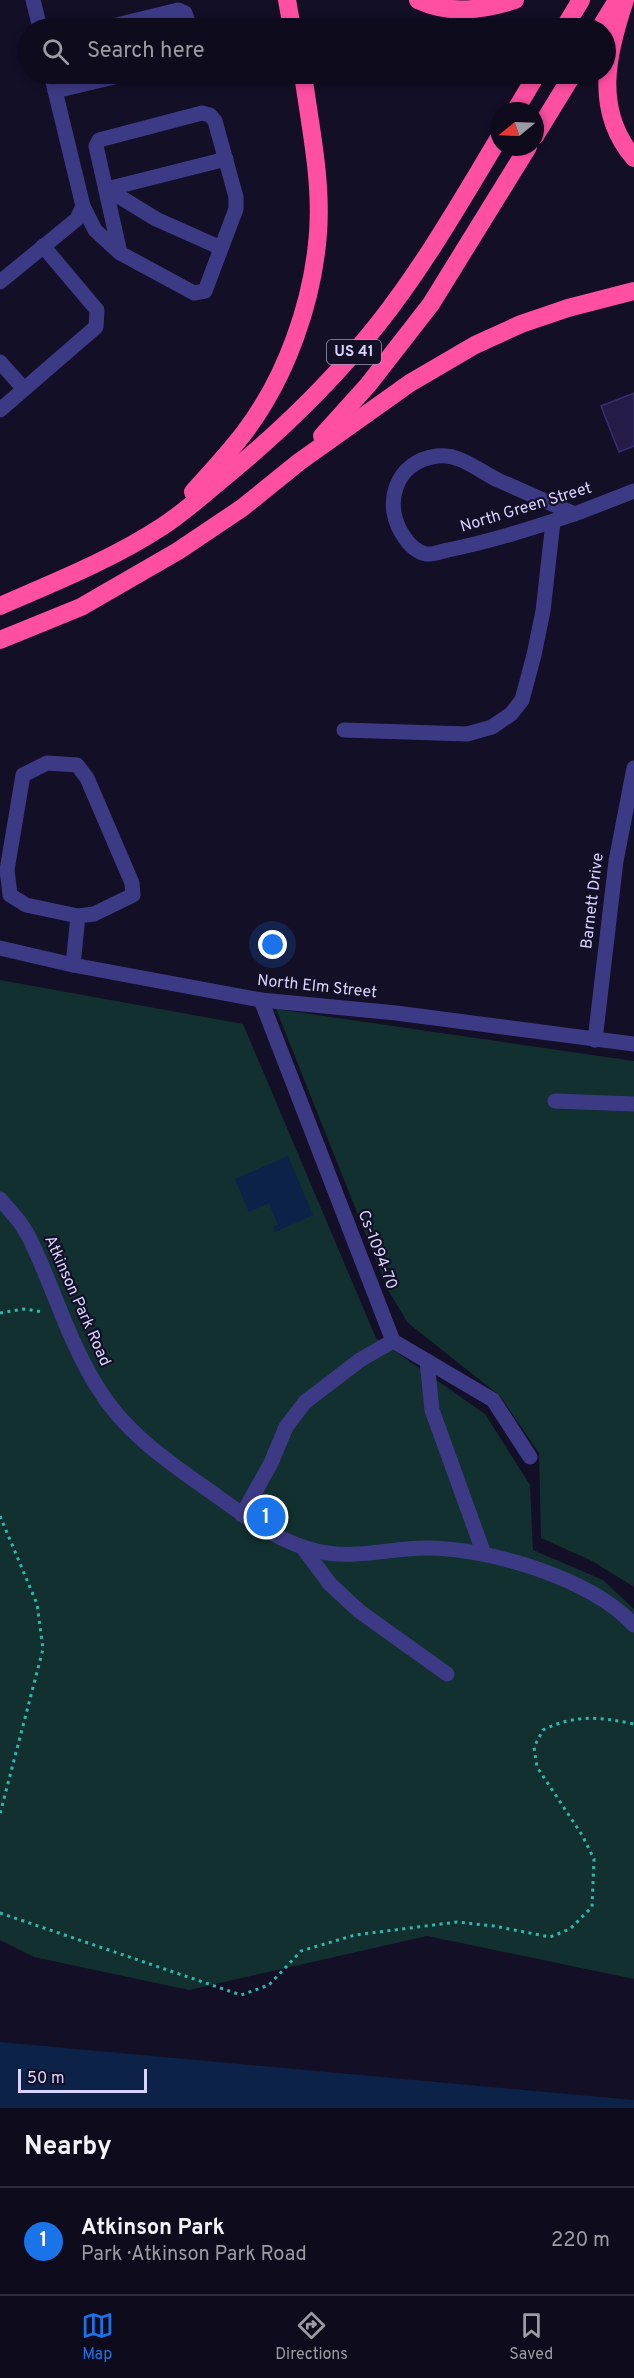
<!DOCTYPE html>
<html lang="en">
<head>
<meta charset="utf-8">
<style>
	:root { --surface:#0e0b1c; --page:#1c1929; --text:#f1f3f6; --muted:#9b9ba3; --line:#2e2b3b; --accent:#1a73e8 }
	body { margin:0; font-family:Overpass,sans-serif; background:var(--page); color:var(--text) }
	.compass { position:absolute; left:490px; top:102px; width:54px; height:54px; border-radius:50%; background:var(--surface); box-shadow:0 3px 9px #0003; rotate:251deg }
	.scale { position:absolute; left:18px; bottom:15px; width:129px; box-sizing:border-box; padding-left:6px; border:3px solid #d9d4ff; border-top:0; font-size:16px; line-height:21px; white-space:nowrap; color:#d9d4ff; -webkit-text-stroke:4px #130f26; paint-order:stroke }
	.you { position:absolute; left:273px; top:945px; width:21px; height:21px; margin:-15px; border:4px solid #fff; border-radius:50%; background:#1a73e8; box-shadow:0 0 0 9px #1a73e833 }
	.badge { display:grid; place-items:center; width:39px; height:39px; border-radius:50%; background:var(--accent); color:#fff; font-size:20px; font-weight:700 }
	.pin { position:absolute; translate:-50% -50%; border:3px solid #fff; box-shadow:0 2px 6px #0006 }
	.list { margin:0; padding:0; list-style:none }
	h2 { display:flex; justify-content:space-between; align-items:center; height:78px; margin:0; padding:0 24px; font-size:26px }
	h2 small { font-size:20px; font-weight:400; color:var(--muted) }
	.list li { display:grid; grid-template-columns:39px 1fr auto; gap:18px; align-items:center; box-sizing:border-box; height:108px; padding:0 24px; border-top:2px solid var(--line) }
	.list b { display:block; font-size:22px; white-space:nowrap }
	.list p { margin:0; font-size:20px; white-space:nowrap; color:var(--muted) }
	.list em { font-size:20px; font-style:normal; color:var(--muted) }
	.icon { flex:none; width:33px; height:33px; fill:none; stroke:currentColor; stroke-width:2; stroke-linecap:round; stroke-linejoin:round }
	.map { position:relative; flex:none; width:634px; height:2108px; overflow:hidden }
	.search { position:absolute; background:var(--surface); box-shadow:0 3px 9px #0003; left:18px; right:18px; top:18px; height:66px; display:flex; align-items:center; gap:15px; box-sizing:border-box; padding:0 21px; border-radius:33px; color:var(--muted); font-size:22px }
	.sheet { height:186px; background:var(--surface) }
	nav { display:flex; justify-content:space-around; align-items:center; box-sizing:border-box; height:84px; border-top:2px solid var(--line); background:var(--surface); font-size:16px; color:var(--muted) }
	nav a { display:grid; justify-items:center; gap:3px }
	nav .on { color:var(--accent) }
	.map>svg:first-child { display:block }
	.green { fill:#12302f }
	.water { fill:#0c2248 }
	.building { fill:#241b47; stroke:#3b2d73; stroke-width:1.5 }
	.lines { fill:none; stroke-linecap:round; stroke-linejoin:round }
	.path { stroke:#2fb8b0; stroke-width:3; stroke-dasharray:3 4.5; stroke-linecap:butt }
	.minor { stroke:#3d3a85; stroke-width:15 }
	.highway { stroke:#ff4fa3; stroke-width:18 }
	.labels { text-anchor:middle; dominant-baseline:central; stroke-width:4.5; stroke-linejoin:round; paint-order:stroke }
	.shield { fill:#130f26; stroke:#9e99be; stroke-width:1.5 }
	.shield-label { font-size:15px; font-weight:bold; fill:#d9d4ff }
	.street-label { font-size:16px; fill:#d9d4ff; stroke:#130f26 }
</style>
</head>
<body>
<div class="map">
<svg width="634" height="2108" viewBox="0 0 634 2108">
	<rect width="100%" height="100%" fill="#130f26"/>
	<g class="green">
		<path d="M0 980 243 1024 376 1338 485 1414 530 1485 533 1550 603 1580 634 1609V1979L427 1936 189 1990 34 1957 0 1940Z"/>
		<path d="M276 1009 634 1061V1587L592 1561 541 1538 539 1453 500 1396 408 1323 388 1290Z"/>
	</g>
	<g class="water">
		<path d="M288 1156 313 1215 275 1232 273 1227 278 1225 269 1203 249 1212 235 1179Z"/>
		<path d="M0 2042 634 2100V2108H0Z"/>
	</g>
	<path class="building" d="M634 393V446L619 452 601 406Z"/>
	<g class="lines">
		<g class="path">
			<path d="M0 1313 24 1309 44 1312"/>
			<path d="M0 1516 37 1604 43 1649 0 1814"/>
			<path d="M0 1913 241 1995 269 1985 301 1951 355 1935 457 1922 494 1926 550 1937 570 1929 592 1907 594 1859 582 1835 537 1767 534 1747 543 1730C575 1714 600 1717 634 1724"/>
		</g>
		<g class="minor">
			<path d="M33 0 40 28"/>
			<path d="M104 28 178 10 185 13 190 28"/>
			<path d="M55 91 127 74"/>
			<path d="M107 189 156 219 221 248"/>
			<path d="M107 189 226 159"/>
			<path d="M83 206 95 230 120 253 194 293 205 291 236 209V197L215 121 210 115 202 113 99 140 96 146 120 253"/>
			<path d="M0 282 77 219 83 206 51 74"/>
			<path d="M0 362 24 389"/>
			<path d="M0 410 96 327 97 310 43 246"/>
			<path d="M575 514C550 503 525 492 500 481 480 472 460 453 437 456 395 461 381 506 405 538 409 545 417 552 426 554 432 555 442 551 448 550 493 541 537 527 580 512L634 491"/>
			<path d="M344 730 467 734 492 727 511 714 522 700 534 655 543 611 553 522"/>
			<path d="M0 948 73 965 261 1000 396 1013 634 1044"/>
			<path d="M73 965 78 916 94 914 133 895 132 883 87 778 77 765 47 763 23 775 7 870 10 895 26 905 78 916"/>
			<path d="M261 1000 393 1341 493 1400 530 1457"/>
			<path d="M595 1040 616 861 634 768"/>
			<path d="M555 1101 634 1104"/>
			<path d="M0 1199 19 1221 28 1235C53 1285 68 1341 98 1388 126 1435 175 1466 218 1497 249 1519 280 1543 317 1551 353 1560 390 1548 426 1548 489 1548 590 1578 634 1625"/>
			<path d="M427 1361 432 1410 484 1554"/>
			<path d="M242 1515 271 1463 286 1427 305 1402 360 1360 393 1341"/>
			<path d="M303 1548 330 1584 359 1611 447 1674"/>
		</g>
		<g class="highway">
			<path d="M287 0 292 28"/>
			<path d="M418 0C450 15 483 10 515 0"/>
			<path d="M625 0C607 53 593 110 634 158"/>
			<path d="M564 28 581 0"/>
			<path d="M600 28 616 2"/>
			<path d="M515 111 537 74"/>
			<path d="M535 136 573 74"/>
			<path d="M322 436 368 385 431 304 528 147"/>
			<path d="M193 492C210 473 228 454 244 433 286 378 313 302 318 233 322 180 310 126 303 74"/>
			<path d="M0 606C55 582 113 559 163 526 183 513 202 496 220 481 278 434 331 383 378 324 424 266 461 201 499 138"/>
			<path d="M0 640 81 607 178 551 242 508 299 462 410 383 475 345 521 324 568 308 634 291"/>
		</g>
	</g>
	<g class="labels">
		<rect class="shield" x="327" y="340" width="54" height="24" rx="4.5"/>
		<g class="shield-label">
			<text x="354" y="352">US 41</text>
		</g>
		<g class="street-label">
			<text transform="translate(526 508) rotate(-17)">North Green Street</text>
			<text transform="translate(593 901) rotate(-83)">Barnett Drive</text>
			<text transform="translate(317 987) rotate(6)">North Elm Street</text>
			<text transform="translate(377 1250) rotate(69)">Cs-1094-70</text>
			<text transform="translate(77 1301) rotate(66)">Atkinson Park Road</text>
		</g>
	</g>
</svg>
<svg class="compass" viewBox="-18 -18 36 36"><path d="M0-13l5 13h-10z" fill="#e53935"/><path d="M0 13l5-13h-10z" fill="#9b9ba3"/></svg>
<div class="scale">50 m</div>
<div class="you"></div>
<div class="pin badge" style="left:266px;top:1517px">1</div>
<div class="search"><svg class="icon" aria-label="search" viewBox="0 0 24 24"><circle cx="10" cy="10" r="6"/><path d="M15 15l6 6"/></svg>Search here</div>
</div>
<section class="sheet">
<h2>Nearby<small></small></h2>
<ul class="list">
<li><span class="badge">1</span><div><b>Atkinson Park</b><p>Park · Atkinson Park Road</p></div><em>220 m</em></li>
</ul>
</section>
<nav>
<a class="on"><svg class="icon" aria-label="map" viewBox="0 0 24 24"><path d="M3 6l6-2 6 2 6-2v14l-6 2-6-2-6 2zM9 4v14M15 6v14"/></svg>Map</a>
<a><svg class="icon" aria-label="directions" viewBox="0 0 24 24"><path d="M12 3l9 9-9 9-9-9zM9 14v-3h6M13 9l2 2-2 2"/></svg>Directions</a>
<a><svg class="icon" aria-label="saved" viewBox="0 0 24 24"><path d="M7 4h10v16l-5-4-5 4z"/></svg>Saved</a>
</nav>
</body>
</html>
